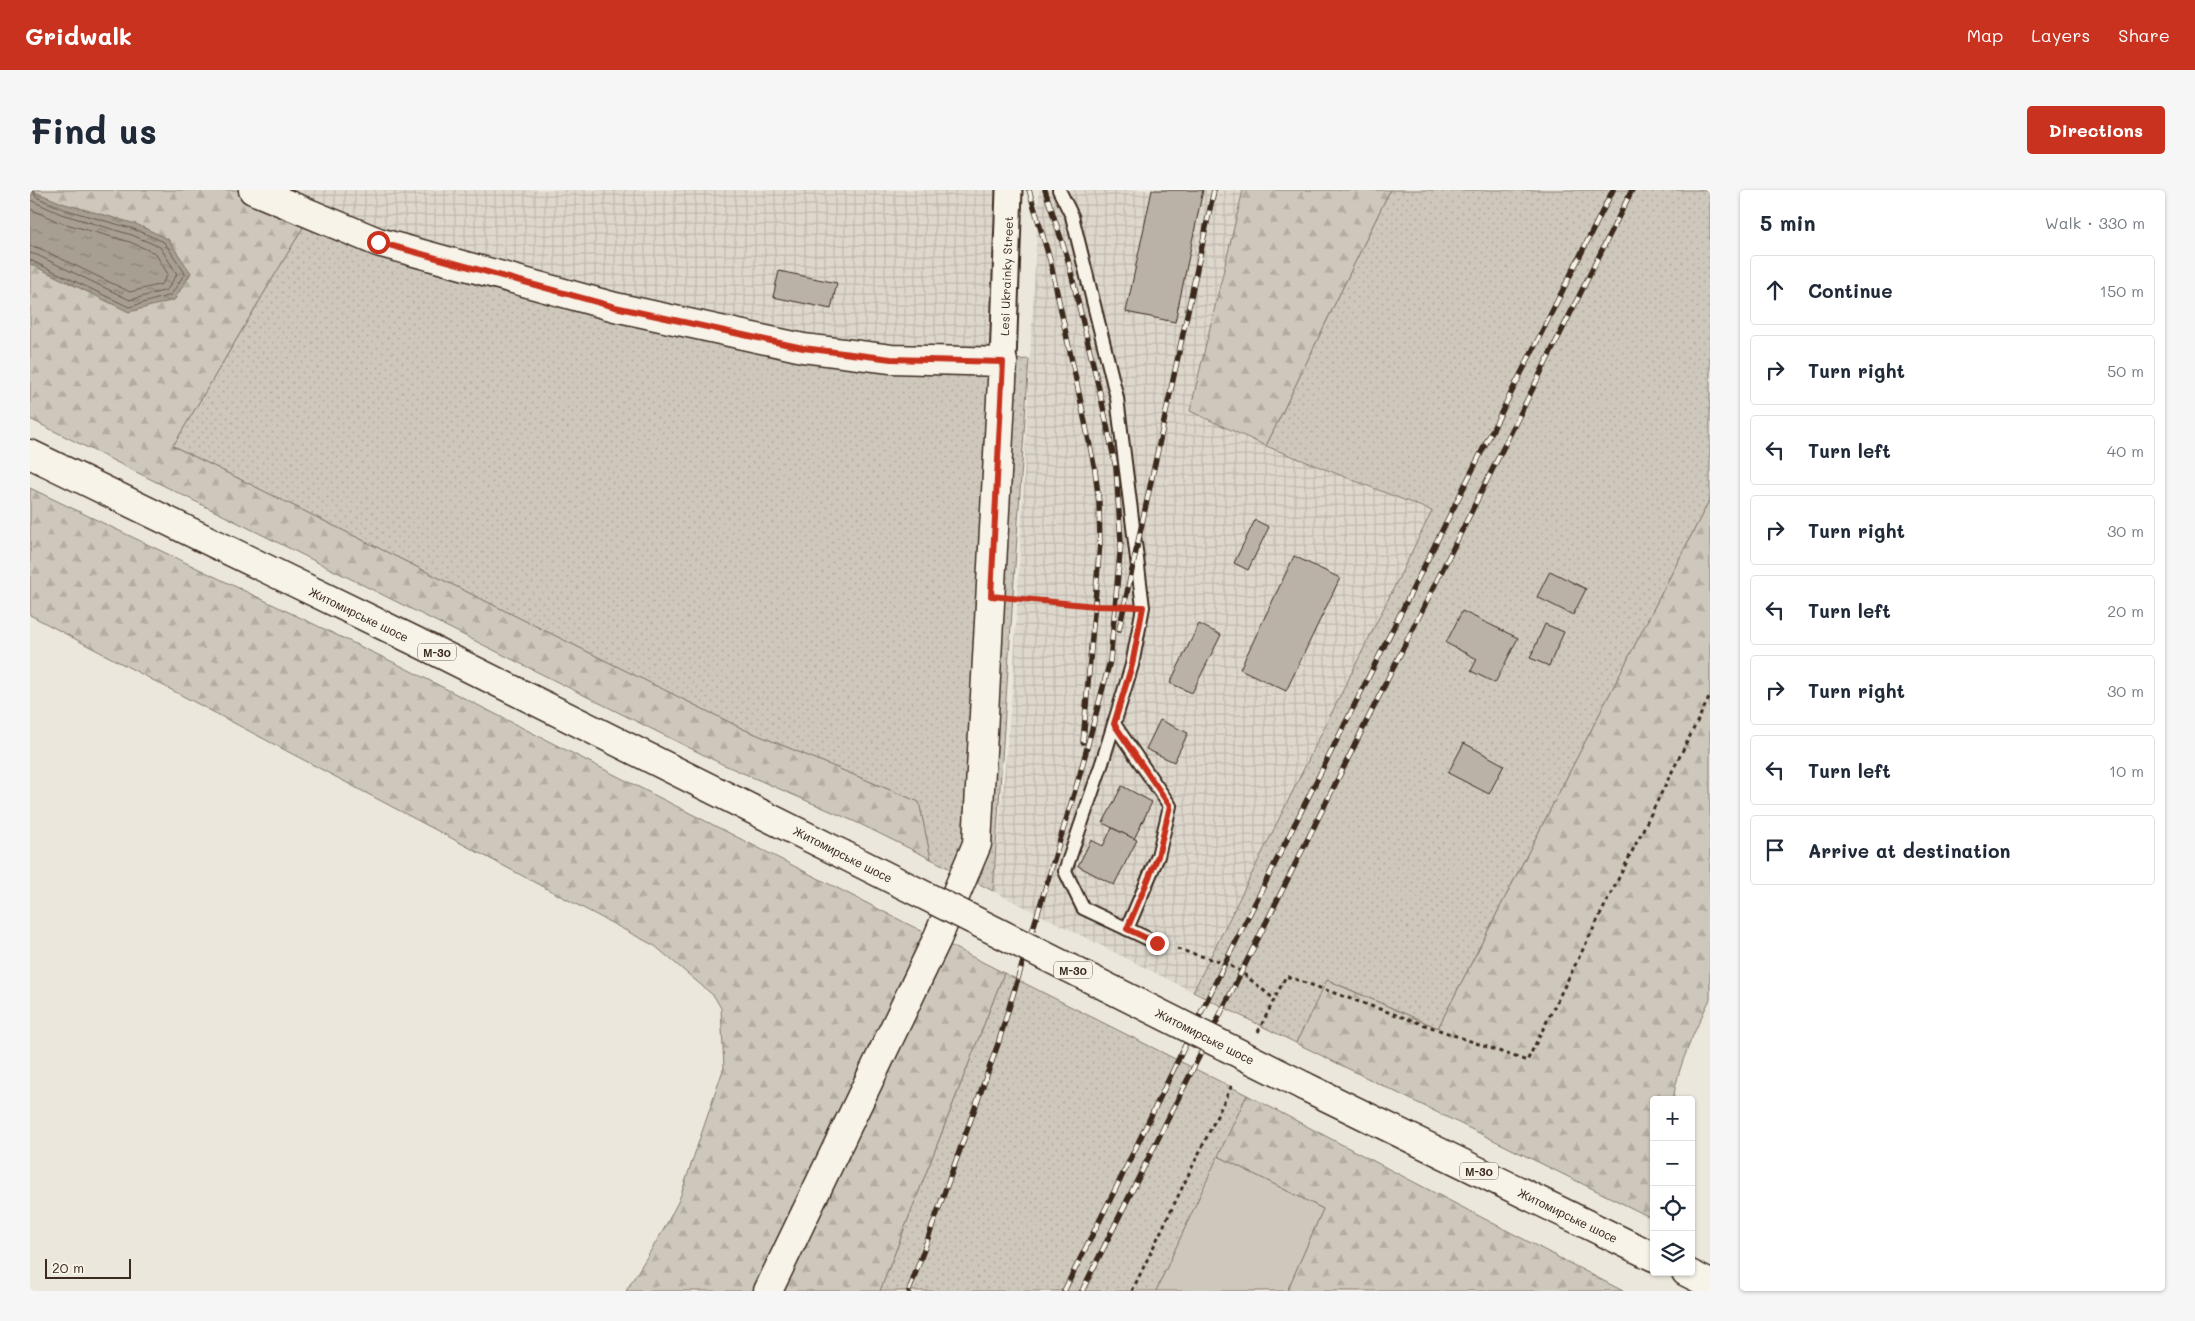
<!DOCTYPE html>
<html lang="en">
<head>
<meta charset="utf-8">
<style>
	:root { --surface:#fff; --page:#f6f6f7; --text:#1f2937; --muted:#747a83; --line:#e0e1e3; --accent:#c8321e }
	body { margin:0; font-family:Mali,sans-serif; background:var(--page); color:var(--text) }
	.controls { position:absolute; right:15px; bottom:15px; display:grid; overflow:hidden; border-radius:5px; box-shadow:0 1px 4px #0004 }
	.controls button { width:45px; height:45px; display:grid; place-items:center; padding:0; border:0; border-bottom:1px solid var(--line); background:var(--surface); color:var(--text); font:25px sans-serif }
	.scale { position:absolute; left:15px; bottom:12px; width:86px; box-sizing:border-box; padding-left:5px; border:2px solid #3b2a1e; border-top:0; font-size:14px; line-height:18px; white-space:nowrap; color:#3b2a1e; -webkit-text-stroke:4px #f7f3e8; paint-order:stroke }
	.stop { position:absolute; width:15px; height:15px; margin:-11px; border:4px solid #c8321e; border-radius:50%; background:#fff }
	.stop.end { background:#c8321e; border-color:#fff; box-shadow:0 1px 5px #0008 }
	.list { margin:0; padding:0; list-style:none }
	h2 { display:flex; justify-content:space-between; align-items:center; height:65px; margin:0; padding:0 20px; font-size:21px }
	h2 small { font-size:16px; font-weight:400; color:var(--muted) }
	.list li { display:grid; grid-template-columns:32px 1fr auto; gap:15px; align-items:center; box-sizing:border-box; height:70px; margin:0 10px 10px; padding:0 10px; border:1px solid var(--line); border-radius:5px }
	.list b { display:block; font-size:19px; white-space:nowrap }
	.list em { font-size:16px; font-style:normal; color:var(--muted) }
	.icon { flex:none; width:28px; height:28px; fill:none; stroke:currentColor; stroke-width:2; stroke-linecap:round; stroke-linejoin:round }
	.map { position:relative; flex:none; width:1680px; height:1101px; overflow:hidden; border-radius:5px }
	header { display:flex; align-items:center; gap:30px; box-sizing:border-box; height:70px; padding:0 25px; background:var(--accent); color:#fff }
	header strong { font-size:24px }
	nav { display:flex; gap:28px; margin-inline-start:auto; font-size:18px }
	.intro { display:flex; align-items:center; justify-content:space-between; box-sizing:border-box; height:120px; padding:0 30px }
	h1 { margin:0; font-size:35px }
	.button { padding:12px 22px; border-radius:5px; background:var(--accent); color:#fff; font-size:18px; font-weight:700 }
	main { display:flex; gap:30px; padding:0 30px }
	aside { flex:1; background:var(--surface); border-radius:5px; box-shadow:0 1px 4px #0004 }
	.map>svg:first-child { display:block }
	.industrial { fill:url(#industrial-grid) }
	.grass { fill:url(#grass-dots); stroke:#84796d }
	.forest { fill:url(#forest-firs); stroke:#84796d }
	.garden { fill:#cec8bc; stroke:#84796d }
	.water { fill:url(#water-ripples); stroke:#7c7064 }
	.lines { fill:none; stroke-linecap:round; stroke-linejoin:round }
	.shore { stroke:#67594d; stroke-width:1 }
	.building { fill:#bab2a7; stroke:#3b2a1e }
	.service-casing { stroke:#3b2a1e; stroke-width:16 }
	.minor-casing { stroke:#3b2a1e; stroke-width:29 }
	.tertiary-casing { stroke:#3b2a1e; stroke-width:31 }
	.trunk-casing { stroke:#3b2a1e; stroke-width:31 }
	.path { stroke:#3b2a1e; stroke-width:3; stroke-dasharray:4 4; stroke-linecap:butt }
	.service { stroke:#f7f3e8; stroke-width:12 }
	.minor { stroke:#f7f3e8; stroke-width:25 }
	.tertiary { stroke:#f7f3e8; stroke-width:28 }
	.trunk { stroke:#f7f3e8; stroke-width:28 }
	.rail-casing { stroke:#3b2a1e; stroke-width:5.5 }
	.rail { stroke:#f7f3e8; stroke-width:4; stroke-dasharray:11; stroke-linecap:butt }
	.trunk-bridge-casing { stroke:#3b2a1e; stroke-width:31; stroke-linecap:butt }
	.trunk-bridge { stroke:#f7f3e8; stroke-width:28 }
	.route { stroke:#c8321e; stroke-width:6 }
	.labels { text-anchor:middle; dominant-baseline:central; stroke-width:4; stroke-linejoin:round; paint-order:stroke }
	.shield { fill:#f7f3e8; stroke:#73665b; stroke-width:1 }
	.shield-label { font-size:11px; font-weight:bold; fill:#3b2a1e }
	.street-label { font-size:12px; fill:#3b2a1e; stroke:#f7f3e8 }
</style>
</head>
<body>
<header>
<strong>Gridwalk</strong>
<nav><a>Map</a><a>Layers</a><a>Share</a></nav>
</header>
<div class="intro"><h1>Find us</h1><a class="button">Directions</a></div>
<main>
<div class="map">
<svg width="1680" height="1101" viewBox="0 0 1680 1101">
	<defs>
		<pattern id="industrial-grid" width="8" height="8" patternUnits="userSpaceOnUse" patternTransform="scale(1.25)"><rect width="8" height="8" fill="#ddd7cc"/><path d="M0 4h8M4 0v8" fill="none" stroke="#bfb9af"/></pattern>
		<pattern id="grass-dots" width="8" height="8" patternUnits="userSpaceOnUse" patternTransform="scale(1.25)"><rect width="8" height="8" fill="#cec8bc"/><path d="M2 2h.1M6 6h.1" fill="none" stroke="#b2aca1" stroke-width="1.8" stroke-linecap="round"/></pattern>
		<pattern id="forest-firs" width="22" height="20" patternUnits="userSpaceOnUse" patternTransform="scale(1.25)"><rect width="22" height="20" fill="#cec8bc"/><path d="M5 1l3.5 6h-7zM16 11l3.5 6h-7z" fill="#b2aca1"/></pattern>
		<pattern id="water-ripples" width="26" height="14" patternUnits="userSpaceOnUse" patternTransform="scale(1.25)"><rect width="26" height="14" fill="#a89f93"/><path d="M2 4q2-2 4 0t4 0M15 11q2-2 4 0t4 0" fill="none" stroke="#8a8277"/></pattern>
	</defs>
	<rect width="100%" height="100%" fill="#ece7dc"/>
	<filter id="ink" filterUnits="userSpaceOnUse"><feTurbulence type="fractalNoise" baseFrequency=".02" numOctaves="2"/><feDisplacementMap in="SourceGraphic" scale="10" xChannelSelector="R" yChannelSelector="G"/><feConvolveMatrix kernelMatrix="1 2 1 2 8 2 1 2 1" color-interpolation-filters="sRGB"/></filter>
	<g filter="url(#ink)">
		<g class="industrial">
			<path d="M223 0H980L973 172 861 169 585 117Z"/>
			<path d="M1009 0H1213L1160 221 1236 256 1402 321 1163 802 963 701 983 491Z"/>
		</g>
		<g class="grass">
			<path d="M1360 0H1680V309L1408 838 1298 790 1266 853 1163 802 1402 321 1236 256Z"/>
			<path d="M281 24 585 117 953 172 999 169 963 701 901 669 889 612 713 539 143 256Z"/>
			<path d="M974 783 1217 905 1126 1101H850Z"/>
		</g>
		<g class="forest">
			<path d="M0 0H223L281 24 143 256 713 539 889 612 901 669 828 633 692 574 0 229Z"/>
			<path d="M1213 0H1360L1236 256 1160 221Z"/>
			<path d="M0 298 369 475 974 783 850 1101H596L634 1039 649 1010 694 877 691 818 684 806 625 756 0 425Z"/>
			<path d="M1680 309V809C1665 841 1648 874 1643 910H1624V1029L1266 853 1297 790 1408 838Z"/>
			<path d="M1217 905 1259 927 1593 1101H1257L1293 1019 1188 966Z"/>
		</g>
		<path class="garden" d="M1188 966 1293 1019 1257 1101H1126Z"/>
		<path class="water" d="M0 0 35 14 106 34 138 49 161 83 144 110 99 122 0 74Z"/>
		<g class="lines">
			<g class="shore">
				<path d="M0 10 31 24 102 45 130 57 147 84 137 100 100 110 7 65 0 63"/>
				<path d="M0 19 29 32 100 52 125 63 138 84 132 94 100 102 9 58 0 56"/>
				<path d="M0 70 99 117 141 105 155 83 134 52 104 39 33 19 6 7 3 0"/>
			</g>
		</g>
		<g class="building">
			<path d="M1122 0H1173L1145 132 1096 122Z"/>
			<path d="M749 81 807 93 801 119 743 107Z"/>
			<path d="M1225 330 1239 337 1218 380 1204 373Z"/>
			<path d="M1264 366 1310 388 1256 501 1210 479Z"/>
			<path d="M1520 381 1556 399 1543 425 1507 407Z"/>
			<path d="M1432 421 1488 448 1465 493 1441 481 1447 469 1416 453Z"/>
			<path d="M1169 434 1191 445 1162 503 1140 493Z"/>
			<path d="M1515 434 1534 442 1519 476 1500 468Z"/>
			<path d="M1130 530 1158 543 1144 572 1116 559Z"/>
			<path d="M1434 553 1474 575 1459 604 1418 583Z"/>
			<path d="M1092 596 1122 612 1104 649 1073 633Z"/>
			<path d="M1082 638 1107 650 1084 695 1048 676 1061 650 1073 656Z"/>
		</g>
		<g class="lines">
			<g class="service-casing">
				<g id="service">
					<path d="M1029 0 1042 26 1087 208 1113 417 1102 475 1072 573 1035 681 1053 718 1127 753"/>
					<path d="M1084 534 1140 616 1128 666 1097 739"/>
				</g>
			</g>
			<g class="minor-casing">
				<path id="minor" d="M973 172 979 0"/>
			</g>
			<g class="tertiary-casing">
				<path id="tertiary" d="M223 0 348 52 585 117 773 158 861 169 973 172 947 654 907 749 738 1101"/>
			</g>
			<g class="trunk-casing">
				<g id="trunk">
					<path d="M0 264 383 450 812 664"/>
					<path d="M1274 896 1624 1067"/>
					<path d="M1656 1082 1680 1094"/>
				</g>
			</g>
			<g class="path">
				<path d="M989 409 1065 416H1092"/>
				<path d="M1147 759 1195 773 1210 781 1244 809"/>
				<path d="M1228 842 1256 786 1497 871 1680 506"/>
				<path d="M1102 1101 1203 893"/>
			</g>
			<use href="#service" class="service"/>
			<use href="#minor" class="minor"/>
			<use href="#tertiary" class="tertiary"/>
			<use href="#trunk" class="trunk"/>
			<g class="rail-casing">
				<g id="rail">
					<path d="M999 0 1020 70 1050 208 1065 280 1069 313 1070 353 1053 552"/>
					<path d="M1089 440 1184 0"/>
					<path d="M879 1101 968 854 1050 584 1080 471 1091 352 1086 278 1070 203 1038 70 1015 0"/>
					<path d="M1034 1101 1091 988 1195 773 1583 0"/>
					<path d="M1052 1101 1602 0"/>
				</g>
			</g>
			<use href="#rail" class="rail"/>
			<g class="trunk-bridge-casing">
				<path id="trunk-bridge" d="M812 664 1274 896"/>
			</g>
			<use href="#trunk-bridge" class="trunk-bridge"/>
		</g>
	</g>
	<g class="lines" filter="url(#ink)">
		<path class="route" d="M348 52 585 117 773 158 861 169 973 172 961 406 1065 416 1113 417 1102 475 1084 534 1140 616 1128 666 1097 739 1127 753"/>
	</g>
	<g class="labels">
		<g class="shield">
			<rect x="388" y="453.5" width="38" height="17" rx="4"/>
			<rect x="1024" y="771.5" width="38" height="17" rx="4"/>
			<rect x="1430" y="972.5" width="38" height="17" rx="4"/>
		</g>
		<g class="shield-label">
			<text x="407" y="462">М-30</text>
			<text x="1043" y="780">М-30</text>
			<text x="1449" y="981">М-30</text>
		</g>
		<g class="street-label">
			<text transform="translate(976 86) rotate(-88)">Lesi Ukrainky Street</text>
			<text transform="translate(329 424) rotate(26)">Житомирське шосе</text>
			<text transform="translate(813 664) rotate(27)">Житомирське шосе</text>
			<text transform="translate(1175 846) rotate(27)">Житомирське шосе</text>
			<text transform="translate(1538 1025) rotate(26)">Житомирське шосе</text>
		</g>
	</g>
</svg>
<div class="controls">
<button>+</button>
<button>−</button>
<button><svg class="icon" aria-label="locate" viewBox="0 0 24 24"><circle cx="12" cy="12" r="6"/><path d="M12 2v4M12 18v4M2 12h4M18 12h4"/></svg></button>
<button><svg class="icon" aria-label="layers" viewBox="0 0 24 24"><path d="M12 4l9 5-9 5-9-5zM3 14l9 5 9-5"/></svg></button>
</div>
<div class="scale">20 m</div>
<div class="stop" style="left:348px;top:52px"></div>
<div class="stop end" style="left:1127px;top:753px"></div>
</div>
<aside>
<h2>5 min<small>Walk · 330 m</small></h2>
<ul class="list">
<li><svg class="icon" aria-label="ahead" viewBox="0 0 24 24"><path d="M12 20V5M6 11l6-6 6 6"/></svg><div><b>Continue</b></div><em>150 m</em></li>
<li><svg class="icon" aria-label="right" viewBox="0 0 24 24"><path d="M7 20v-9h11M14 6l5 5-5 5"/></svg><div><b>Turn right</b></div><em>50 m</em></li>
<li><svg class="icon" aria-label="left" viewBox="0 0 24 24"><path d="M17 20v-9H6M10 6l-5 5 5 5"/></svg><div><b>Turn left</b></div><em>40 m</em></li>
<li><svg class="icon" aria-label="right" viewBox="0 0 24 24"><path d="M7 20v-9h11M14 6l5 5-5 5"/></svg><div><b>Turn right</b></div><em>30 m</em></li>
<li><svg class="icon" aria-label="left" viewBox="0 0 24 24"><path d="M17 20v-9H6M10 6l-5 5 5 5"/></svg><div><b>Turn left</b></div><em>20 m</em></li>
<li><svg class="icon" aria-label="right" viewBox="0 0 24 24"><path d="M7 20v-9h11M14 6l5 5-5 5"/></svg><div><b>Turn right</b></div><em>30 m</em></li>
<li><svg class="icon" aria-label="left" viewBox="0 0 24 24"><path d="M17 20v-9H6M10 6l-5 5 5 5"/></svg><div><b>Turn left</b></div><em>10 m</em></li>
<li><svg class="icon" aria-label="arrive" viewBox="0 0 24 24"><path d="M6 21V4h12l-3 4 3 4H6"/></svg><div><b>Arrive at destination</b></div></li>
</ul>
</aside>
</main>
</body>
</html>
